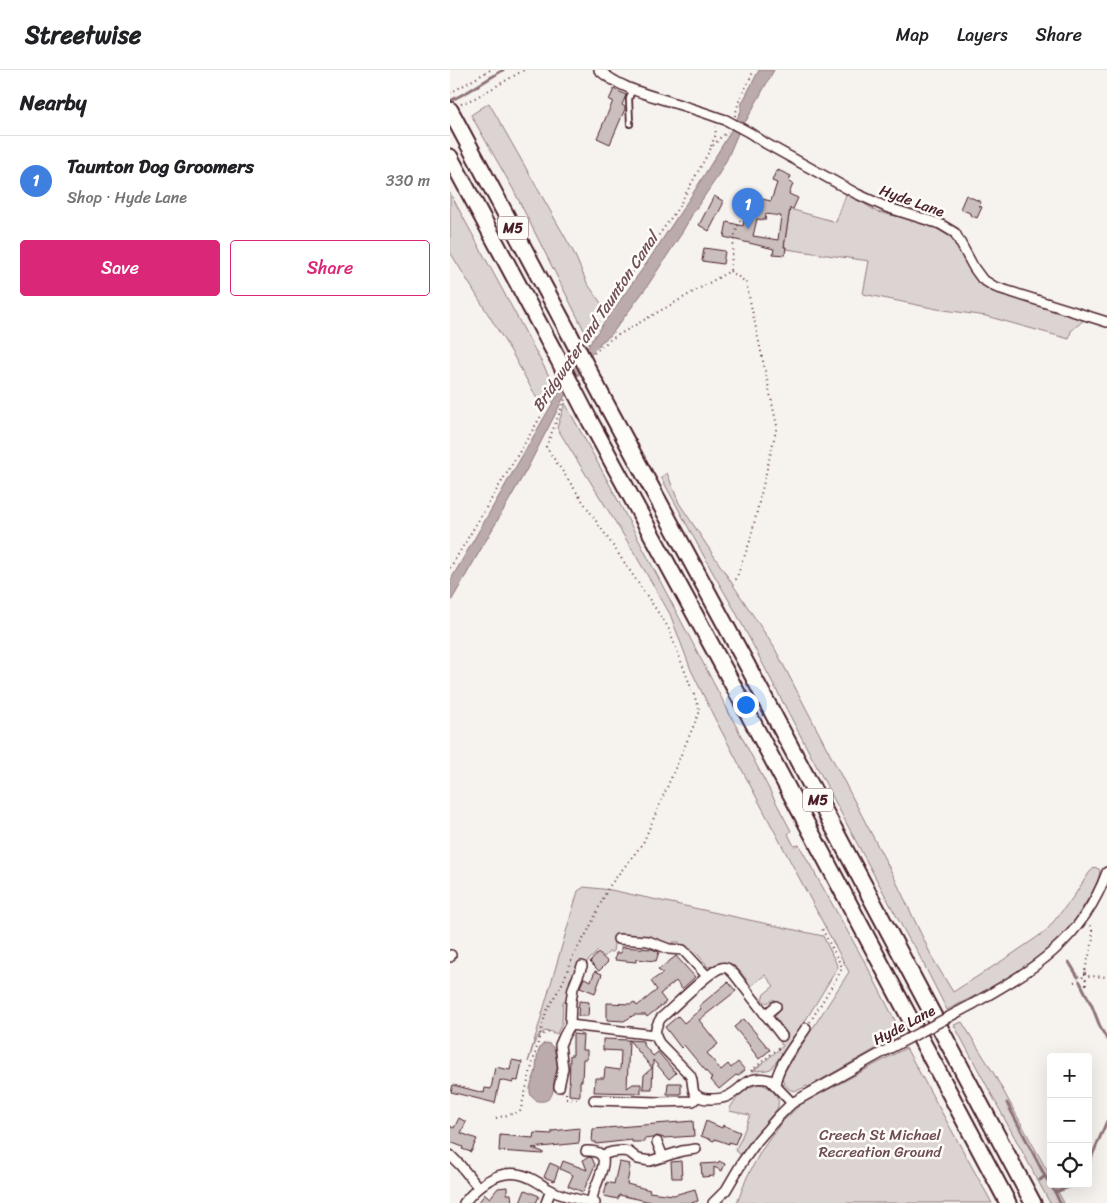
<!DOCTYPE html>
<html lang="en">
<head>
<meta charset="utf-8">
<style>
	:root { --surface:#fff; --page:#f6f6f6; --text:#202124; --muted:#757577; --line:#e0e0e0; --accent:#db2777 }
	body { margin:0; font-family:Sriracha,sans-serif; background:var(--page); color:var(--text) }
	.controls { position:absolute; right:15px; bottom:15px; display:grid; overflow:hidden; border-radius:5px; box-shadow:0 5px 20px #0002 }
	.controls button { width:45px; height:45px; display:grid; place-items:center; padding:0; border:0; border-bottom:1px solid var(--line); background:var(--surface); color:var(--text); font:25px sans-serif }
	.you { position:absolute; left:295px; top:634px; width:18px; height:18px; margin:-12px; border:4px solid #fff; border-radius:50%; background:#1a73e8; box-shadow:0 0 0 8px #1a73e833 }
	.badge { display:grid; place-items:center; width:32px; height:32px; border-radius:50%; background:var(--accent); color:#fff; font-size:16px; font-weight:700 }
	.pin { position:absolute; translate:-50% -41px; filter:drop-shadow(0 1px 2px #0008) }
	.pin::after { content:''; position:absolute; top:26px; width:18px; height:15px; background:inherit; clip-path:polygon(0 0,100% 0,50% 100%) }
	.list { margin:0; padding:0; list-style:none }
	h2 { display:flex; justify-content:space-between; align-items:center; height:65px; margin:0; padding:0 20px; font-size:21px }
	h2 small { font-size:16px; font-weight:400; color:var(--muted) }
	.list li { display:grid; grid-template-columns:32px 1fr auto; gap:15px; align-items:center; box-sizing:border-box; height:90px; padding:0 20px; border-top:1px solid var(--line) }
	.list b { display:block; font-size:19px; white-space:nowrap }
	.list p { margin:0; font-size:16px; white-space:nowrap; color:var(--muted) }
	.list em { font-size:16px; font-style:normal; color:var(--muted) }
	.actions { display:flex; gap:10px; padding:15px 20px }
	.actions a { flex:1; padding:11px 0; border:1px solid var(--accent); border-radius:5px; text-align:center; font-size:18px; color:var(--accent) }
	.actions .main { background:var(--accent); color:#fff }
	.icon { flex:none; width:28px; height:28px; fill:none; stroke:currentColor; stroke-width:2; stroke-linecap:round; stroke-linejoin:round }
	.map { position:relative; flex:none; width:657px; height:1133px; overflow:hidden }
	header { display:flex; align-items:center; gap:30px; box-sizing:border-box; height:70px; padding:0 25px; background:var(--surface); border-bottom:1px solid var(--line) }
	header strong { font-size:24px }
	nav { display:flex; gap:28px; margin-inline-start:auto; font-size:18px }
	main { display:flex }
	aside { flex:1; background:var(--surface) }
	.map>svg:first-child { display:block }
	.green { fill:#dcd4d2; stroke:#937a7e }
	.water { fill:#bbabac; stroke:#8e7378 }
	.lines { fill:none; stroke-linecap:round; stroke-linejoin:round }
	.stream { stroke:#8e7378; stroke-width:3 }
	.building { fill:#cbbfbe; stroke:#4a1f2b; fill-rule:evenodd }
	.service-casing { stroke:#4a1f2b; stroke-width:8 }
	.minor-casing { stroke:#4a1f2b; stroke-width:12 }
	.motorway-casing { stroke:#4a1f2b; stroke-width:19 }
	.path { stroke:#4a1f2b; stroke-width:2; stroke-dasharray:1 4; stroke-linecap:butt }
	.service { stroke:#fdfcf7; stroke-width:4.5 }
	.minor { stroke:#fdfcf7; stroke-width:9 }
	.motorway { stroke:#fdfcf7; stroke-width:15 }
	.minor-bridge-casing { stroke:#4a1f2b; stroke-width:12; stroke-linecap:butt }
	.motorway-bridge-casing { stroke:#4a1f2b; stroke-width:19; stroke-linecap:butt }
	.minor-bridge { stroke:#fdfcf7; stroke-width:9 }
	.motorway-bridge { stroke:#fdfcf7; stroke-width:15 }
	.labels { text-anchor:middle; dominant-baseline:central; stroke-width:5; stroke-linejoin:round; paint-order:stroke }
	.shield { fill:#fdfcf7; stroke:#806168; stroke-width:1 }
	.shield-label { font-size:14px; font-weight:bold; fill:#4a1f2b }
	.street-label { font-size:15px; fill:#4a1f2b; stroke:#fdfcf7 }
	.park-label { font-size:15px; fill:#6e4c55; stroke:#fdfcf7 }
	.water-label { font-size:16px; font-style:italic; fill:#725058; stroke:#fdfcf7 }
</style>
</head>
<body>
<header>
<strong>Streetwise</strong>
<nav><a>Map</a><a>Layers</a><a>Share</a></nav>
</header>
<main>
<aside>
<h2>Nearby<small></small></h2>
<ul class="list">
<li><span class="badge" style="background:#3f7fe0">1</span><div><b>Taunton Dog Groomers</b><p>Shop · Hyde Lane</p></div><em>330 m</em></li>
</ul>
<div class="actions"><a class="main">Save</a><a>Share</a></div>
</aside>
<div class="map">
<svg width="657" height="1133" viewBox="0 0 657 1133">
	<rect width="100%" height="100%" fill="#f6f3ef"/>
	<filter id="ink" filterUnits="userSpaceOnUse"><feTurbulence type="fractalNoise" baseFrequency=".02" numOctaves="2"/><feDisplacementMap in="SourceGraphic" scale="10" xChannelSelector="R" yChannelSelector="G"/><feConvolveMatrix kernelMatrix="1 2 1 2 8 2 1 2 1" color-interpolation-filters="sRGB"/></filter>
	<g filter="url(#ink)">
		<g class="green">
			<path d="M39 33 123 181 137 213 153 236 144 250 137 266 63 119 21 45Z"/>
			<path d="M397 122 427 142 478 153 494 160 503 167 526 209 534 216 542 220 634 250 621 261 619 269 536 246 487 239 413 224 419 191 336 179V177H334L340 139 386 152Z"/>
			<path d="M0 123 105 317 98 325 99 329 92 338 62 283 0 182Z"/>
			<path d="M115 333 162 419 341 761 338 764 344 776 349 775 417 896 452 964 358 1017 356 1016C345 1024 337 1022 332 1008L335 1001 399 902 264 647 241 600 220 544 179 474 107 358Z"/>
			<path d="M217 403 229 433 324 577 444 807 483 889 503 922 561 885 596 861 624 826 639 803 645 797 650 800C649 812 642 822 636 832 630 842 624 852 616 861 585 896 539 919 497 940L464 875 461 873 410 779 284 539 263 503 211 407Z"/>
			<path d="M134 817 161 820 373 866 388 897 337 981H334L321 999C316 1001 309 1000 303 1001L333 976 330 972 338 965 325 947 326 944 332 938 324 929C320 932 316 935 312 929L314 924 324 916 315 905 301 916 289 900C273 891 277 891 259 897L256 896V894L244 880 241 879 237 882 229 876V872H223V876L190 866 165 865 163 882H159L154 887 148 881 137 892 136 895 131 892 124 908 121 907 119 912 122 914 117 932H113L112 953 107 964C86 953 84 977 78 992L128 821Z"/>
			<path d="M512 952 543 1002 601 1108V1114H604L614 1133H600L504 955Z"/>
			<path d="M456 978 542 1133H287L297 1107 311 1081 331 1053 351 1034Z"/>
			<path d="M307 1014C319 1014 333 1027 327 1039L301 1071 293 1084H290L285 1080 291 1069 300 1045 279 1041C283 1029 296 1019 307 1014Z"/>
		</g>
		<g class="water">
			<path d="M309 0H324L296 51 292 54 277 89 266 109 243 143 230 166 196 218 161 265 150 273V275L144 280 113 329 77 399 0 533V511L109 322 150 258 196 194 245 120 278 66 291 41V35Z"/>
			<path d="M98 973 103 977 104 979C105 984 107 989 107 994 108 998 106 1001 105 1005 103 1011 105 1018 102 1024 98 1035 81 1033 80 1022 79 1015 85 1007 86 999 87 991 86 981 93 974Z"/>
		</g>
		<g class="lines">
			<g class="stream">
				<path d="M0 31 19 21 53 0"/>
				<path d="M619 892 628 907"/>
				<path d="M630 912 642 936 651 959 657 969"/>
				<path d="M557 1033 595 1106"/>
				<path d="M638 1095 657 1051"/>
				<path d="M590 1110 595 1106 605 1122 628 1114"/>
				<path d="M605 1122 610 1133"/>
			</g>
		</g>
		<g class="building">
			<path d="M164 19 176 25 172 35 175 37V39L160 74 147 68 163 31 159 30Z"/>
			<path d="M328 100 341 106 339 112 343 114 339 124 348 128 343 139 340 138 334 177H336L335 185 323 184 324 179 274 167 277 152 293 156 294 151 298 152 303 127 321 131 327 113 322 111 326 101 328 102ZM316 144 331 146 328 170 303 166 307 149 315 150Z"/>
			<path d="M516 125 531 132 529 136 532 137 527 148 520 145V143L510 139Z"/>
			<path d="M264 126 273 131V134L259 161 249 155Z"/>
			<path d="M254 178 275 181 273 194 252 191Z"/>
			<path d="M171 877 202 879 209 882 206 891 186 889V892L165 890 166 883H171Z"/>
			<path d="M148 883 158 892 149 901 140 892Z"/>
			<path d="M226 886 245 907 232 919 226 911 210 924 216 932 197 947 196 945H184L174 951 157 950V933L181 934 184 932 187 936 207 920 201 911 213 903 208 900Z"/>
			<path d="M145 901 152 904 145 923 130 917 134 908 141 911Z"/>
			<path d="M278 912 286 921 249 950 268 974 257 983 271 1000 278 994 281 998 288 992 295 1000 288 1006 286 1005 269 1019 260 1009 262 1008 243 986 234 975 231 978 215 957 228 946 234 953 251 939 249 936Z"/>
			<path d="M129 931 139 932 138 946H128Z"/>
			<path d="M294 949 320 980 309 989 299 976H300L284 957Z"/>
			<path d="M123 964 133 965 132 980H137V989H133L132 1011H130V1026L119 1025 120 985H123Z"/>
			<path d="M153 969 179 970 177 1018 183 1014H191V1023L144 1022 145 1008H154L155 998 170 1000 171 981 153 980Z"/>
			<path d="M179 970 193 971V974L203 986 208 982 226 1003 219 1009 203 990 202 1019H193L194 1005 202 998Z"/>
			<path d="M62 990 72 992 68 1011 63 1010V1013L50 1010 45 1033 1 1022 3 1015 34 1023 35 1018 41 1019 45 997 60 1000Z"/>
			<path d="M218 1013H231V1024H217Z"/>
			<path d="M9 1048 16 1052 11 1063 27 1069 21 1082 12 1079 13 1077 0 1072V1056L4 1058Z"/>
			<path d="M243 1051 244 1066 214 1068 207 1066 202 1068 194 1069V1072H182V1070L146 1074V1072H142L143 1059Z"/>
			<path d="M256 1051 272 1058 273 1055 290 1062 285 1074 279 1072V1074L265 1069 264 1071 251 1066Z"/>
			<path d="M130 1058 129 1073 82 1078 93 1082V1084L49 1081 50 1065 83 1068 84 1063 102 1064V1061Z"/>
			<path d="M139 1087 142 1088 145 1095 133 1122 118 1116 123 1105 110 1099 113 1091 137 1100 133 1090Z"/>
			<path d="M231 1091 232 1108H222L221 1092Z"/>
			<path d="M269 1091 275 1094 272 1101 264 1097V1106L252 1107 251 1094 268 1093Z"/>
			<path d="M169 1092 180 1094 179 1096 180 1097 177 1114 200 1120 199 1122 224 1125 245 1119 248 1131 241 1133H206L169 1125 168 1129 154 1126 157 1112 164 1114Z"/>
			<path d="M100 1093 109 1097 104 1111 94 1107Z"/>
			<path d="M57 1117V1124H61L62 1133H28L35 1124 40 1128 48 1118Z"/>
			<path d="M75 1120 89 1126 86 1133H70Z"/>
		</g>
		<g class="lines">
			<g class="service-casing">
				<path id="service" d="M180 54 179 29 182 20"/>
			</g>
			<g class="minor-casing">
				<g id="minor">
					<path d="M149 0C171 19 197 24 224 33 241 38 258 44 276 50"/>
					<path d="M300 63 315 73 407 124 436 137 490 154 505 163 524 198 532 209 545 217 657 252"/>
					<path d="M168 869 198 871 219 879 233 880 257 906"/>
					<path d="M0 885H1L0 887"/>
					<path d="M132 896 123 918 121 931 120 955 205 965"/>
					<path d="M523 934C584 899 632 871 657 802"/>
					<path d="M315 945 326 936"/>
					<path d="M332 966 284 904C280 900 277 896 271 898 259 901 223 938 211 948 205 957 203 964 210 974L240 1005C244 1011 241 1018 245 1024 249 1028 254 1029 259 1029 275 1029 279 1027 291 1017 294 1014 297 1011 301 1010 307 1008 314 1008 320 1010L342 1033"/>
					<path d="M325 1015C328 994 345 975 356 958"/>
					<path d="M109 1017 113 998 110 975 114 966 120 955"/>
					<path d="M144 1030 209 1032 243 1031 248 1026"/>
					<path d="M207 1072 213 1087"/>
					<path d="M136 1081C163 1080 152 1100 146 1116 143 1121 143 1127 141 1132"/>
					<path d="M0 1085 10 1095 28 1117"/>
					<path d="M152 1085 162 1082 172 1081 179 1082 188 1089 200 1091 232 1081 246 1079"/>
					<path d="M14 1133C30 1113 53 1095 80 1108 87 1111 93 1116 100 1120 114 1127 130 1130 145 1133"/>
					<path d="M96 1133 101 1120"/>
					<path d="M263 1133 276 1120 293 1091 308 1070 328 1047 342 1033 433 982"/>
				</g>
			</g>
			<g class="motorway-casing">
				<g id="motorway">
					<path d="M0 40 119 263"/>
					<path d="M0 87 107 287"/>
					<path d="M153 328 296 593 583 1133"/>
					<path d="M140 351 276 602 558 1133"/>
				</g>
			</g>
			<g class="path">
				<path d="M0 23 40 0"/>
				<path d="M11 34 27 27 74 0"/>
				<path d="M285 46 289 31 304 0"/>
				<path d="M261 76 266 64 265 57"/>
				<path d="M280 201 296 212 327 356 300 471 285 512"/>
				<path d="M138 274 151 247 228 138 261 78 270 68 278 62"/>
				<path d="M144 283 161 269 280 201 285 164 292 146"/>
				<path d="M0 498 94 341 110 318"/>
				<path d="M624 912 631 910 635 903 638 906 657 907"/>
				<path d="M636 915C636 912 635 907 635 903 636 887 648 872 640 855"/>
				<path d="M360 952 391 901V895L371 857"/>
				<path d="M89 967 97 962 105 964"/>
				<path d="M301 1001 331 976 330 975"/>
				<path d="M116 1023V1028L130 1029"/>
				<path d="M46 1048 70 1042 96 942 113 912 123 886 138 861 158 818 193 773 250 641 218 557 96 377 115 329"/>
			</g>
			<use href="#service" class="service"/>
			<use href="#minor" class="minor"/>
			<use href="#motorway" class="motorway"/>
			<g class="minor-bridge-casing">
				<g id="minor-bridge">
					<path d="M276 50 300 63"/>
					<path d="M433 982 523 934"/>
				</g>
			</g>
			<g class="motorway-bridge-casing">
				<g id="motorway-bridge">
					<path d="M119 263 153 328"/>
					<path d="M107 287 140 351"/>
				</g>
			</g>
			<use href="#minor-bridge" class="minor-bridge"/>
			<use href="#motorway-bridge" class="motorway-bridge"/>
		</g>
	</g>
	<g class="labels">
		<g class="shield">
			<rect x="48" y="146.5" width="30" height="23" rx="4"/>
			<rect x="353" y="718.5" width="30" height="23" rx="4"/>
		</g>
		<g class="shield-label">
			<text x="63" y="158">M5</text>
			<text x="368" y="730">M5</text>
		</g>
		<g class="street-label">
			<text transform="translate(462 131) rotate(20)">Hyde Lane</text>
			<text transform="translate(454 955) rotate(-28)">Hyde Lane</text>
		</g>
		<g class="park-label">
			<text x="430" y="1065">Creech St Michael<tspan x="430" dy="17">Recreation Ground</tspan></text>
		</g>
		<g class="water-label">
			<text transform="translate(145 252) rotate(-56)">Bridgwater and Taunton Canal</text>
		</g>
	</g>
</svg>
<div class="controls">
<button>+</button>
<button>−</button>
<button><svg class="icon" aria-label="locate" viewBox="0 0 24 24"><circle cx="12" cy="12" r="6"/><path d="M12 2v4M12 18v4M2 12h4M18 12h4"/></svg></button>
</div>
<div class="you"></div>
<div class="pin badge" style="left:298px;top:159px;background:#3f7fe0">1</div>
</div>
</main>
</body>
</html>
